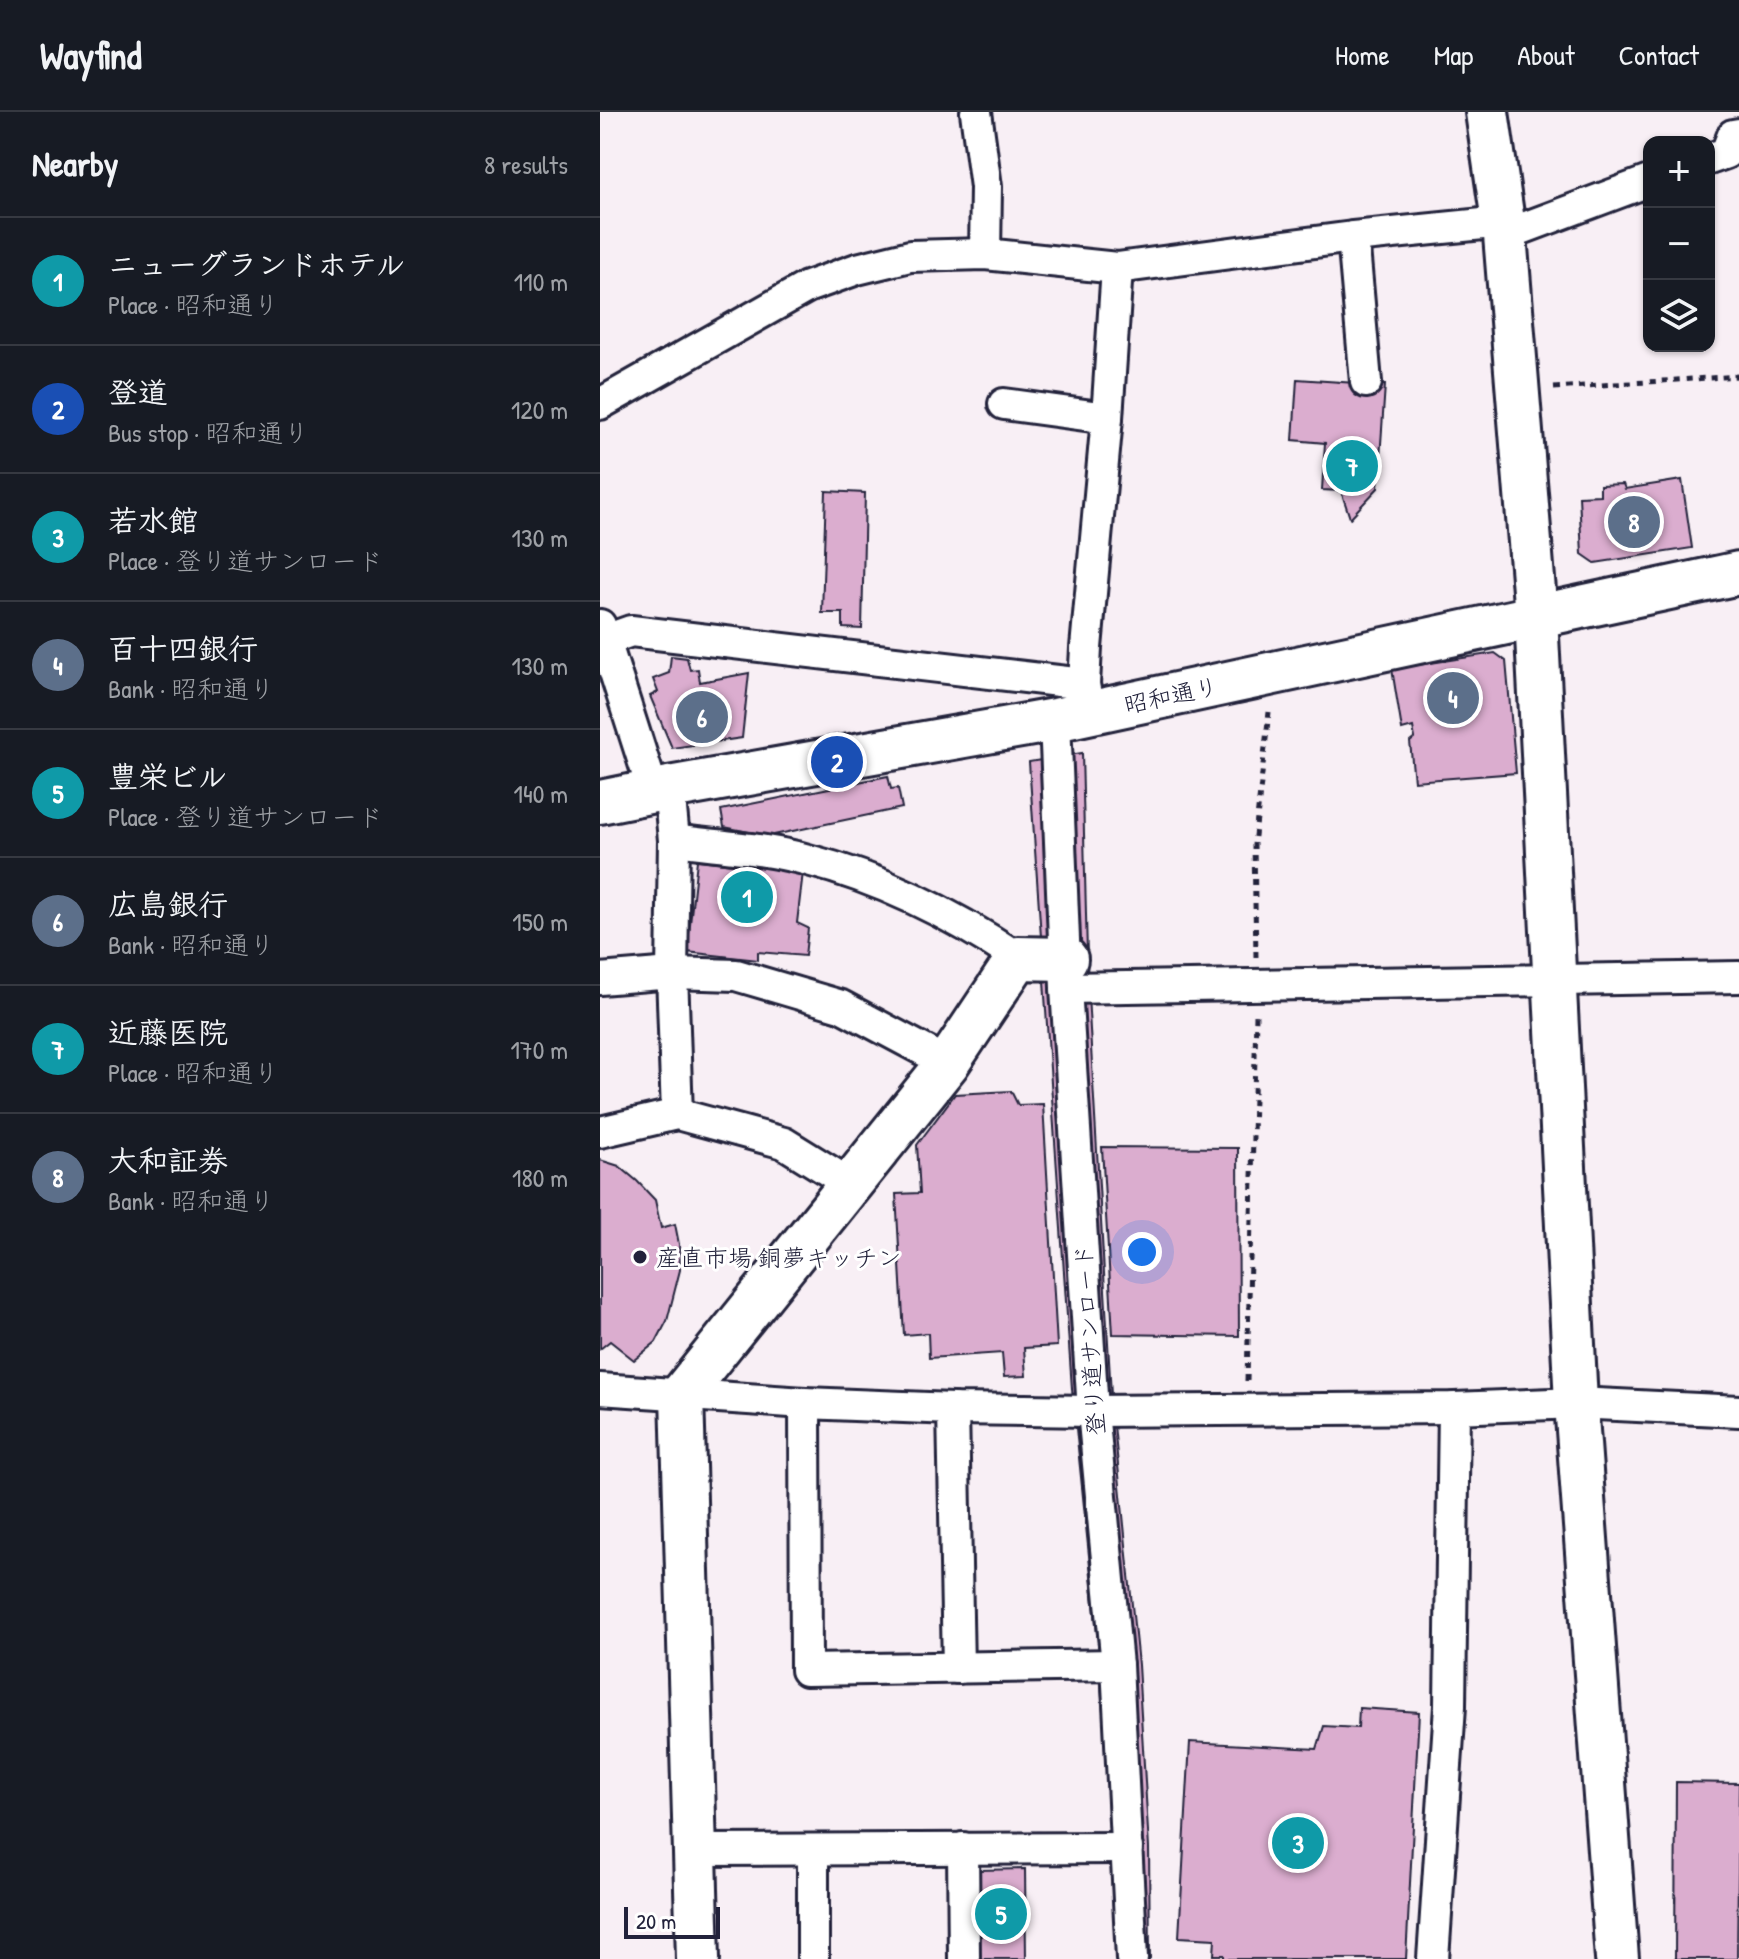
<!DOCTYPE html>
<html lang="en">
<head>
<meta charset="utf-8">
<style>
	:root { --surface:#171b24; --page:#242831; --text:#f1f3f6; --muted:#9ea1a6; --line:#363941; --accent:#9495a2 }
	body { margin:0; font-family:"Patrick Hand","Klee One",sans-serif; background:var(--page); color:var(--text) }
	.controls { position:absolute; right:24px; top:24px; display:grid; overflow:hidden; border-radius:16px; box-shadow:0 2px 6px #0004 }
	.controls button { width:72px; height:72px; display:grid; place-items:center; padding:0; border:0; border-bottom:2px solid var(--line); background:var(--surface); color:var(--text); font:40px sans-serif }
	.scale { position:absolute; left:24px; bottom:20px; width:96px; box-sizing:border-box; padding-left:8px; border:4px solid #22223b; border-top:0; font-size:22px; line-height:28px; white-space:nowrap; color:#22223b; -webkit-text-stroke:6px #fff; paint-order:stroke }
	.you { position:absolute; left:542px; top:1140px; width:28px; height:28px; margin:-20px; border:6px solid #fff; border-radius:50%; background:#1a73e8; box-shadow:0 0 0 12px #1a73e833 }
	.badge { display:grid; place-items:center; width:52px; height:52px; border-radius:50%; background:var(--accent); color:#fff; font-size:26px; font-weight:700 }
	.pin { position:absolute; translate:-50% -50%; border:4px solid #fff; box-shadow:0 2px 8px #0006 }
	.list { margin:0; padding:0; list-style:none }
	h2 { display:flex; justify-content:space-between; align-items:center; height:104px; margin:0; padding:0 32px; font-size:34px }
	h2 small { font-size:26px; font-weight:400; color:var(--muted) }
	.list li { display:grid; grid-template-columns:52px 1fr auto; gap:24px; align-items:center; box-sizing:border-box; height:128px; padding:0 32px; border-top:2px solid var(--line) }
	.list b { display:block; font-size:30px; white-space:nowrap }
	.list p { margin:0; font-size:26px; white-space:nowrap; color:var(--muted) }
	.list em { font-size:26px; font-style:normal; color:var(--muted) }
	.icon { flex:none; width:44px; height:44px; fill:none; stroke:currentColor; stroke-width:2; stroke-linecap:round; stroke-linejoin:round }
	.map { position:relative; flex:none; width:1139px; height:1847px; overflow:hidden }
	header { display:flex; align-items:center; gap:48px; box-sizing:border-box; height:112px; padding:0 40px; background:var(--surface); border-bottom:2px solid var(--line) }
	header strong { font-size:38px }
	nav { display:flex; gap:44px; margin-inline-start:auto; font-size:28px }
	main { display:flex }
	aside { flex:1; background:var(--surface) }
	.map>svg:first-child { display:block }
	.building { fill:#dbadcf; stroke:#22223b; stroke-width:2 }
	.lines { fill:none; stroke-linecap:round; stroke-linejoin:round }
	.street-casing { stroke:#22223b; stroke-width:36 }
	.secondary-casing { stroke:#22223b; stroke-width:48 }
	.path { stroke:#22223b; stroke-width:5; stroke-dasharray:6 6; stroke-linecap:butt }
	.street { stroke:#fff; stroke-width:30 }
	.secondary { stroke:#fff; stroke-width:42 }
	.poi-dot { fill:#22223b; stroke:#fff; stroke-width:3 }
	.labels { text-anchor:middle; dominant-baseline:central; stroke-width:6; stroke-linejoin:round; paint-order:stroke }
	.street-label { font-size:24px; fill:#22223b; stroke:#fff }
	.poi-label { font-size:24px; fill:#22223b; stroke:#fff; text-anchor:start }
</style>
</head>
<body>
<header>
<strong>Wayfind</strong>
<nav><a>Home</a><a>Map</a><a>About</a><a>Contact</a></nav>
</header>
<main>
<aside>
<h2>Nearby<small>8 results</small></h2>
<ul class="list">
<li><span class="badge" style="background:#0f9aa8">1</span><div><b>ニューグランドホテル</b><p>Place · 昭和通り</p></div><em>110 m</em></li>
<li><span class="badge" style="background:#1a4fb4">2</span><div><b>登道</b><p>Bus stop · 昭和通り</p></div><em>120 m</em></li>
<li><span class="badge" style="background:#0f9aa8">3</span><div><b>若水館</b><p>Place · 登り道サンロード</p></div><em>130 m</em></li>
<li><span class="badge" style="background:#5c6f8a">4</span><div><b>百十四銀行</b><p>Bank · 昭和通り</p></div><em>130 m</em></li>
<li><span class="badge" style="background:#0f9aa8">5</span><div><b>豊栄ビル</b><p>Place · 登り道サンロード</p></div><em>140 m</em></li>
<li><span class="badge" style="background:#5c6f8a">6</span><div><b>広島銀行</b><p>Bank · 昭和通り</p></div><em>150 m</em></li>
<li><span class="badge" style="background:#0f9aa8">7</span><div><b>近藤医院</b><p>Place · 昭和通り</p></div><em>170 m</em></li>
<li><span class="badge" style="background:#5c6f8a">8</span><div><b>大和証券</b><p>Bank · 昭和通り</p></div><em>180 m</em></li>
</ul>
</aside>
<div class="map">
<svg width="1139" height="1847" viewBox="0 0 1139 1847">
	<rect width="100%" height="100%" fill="#f8eff5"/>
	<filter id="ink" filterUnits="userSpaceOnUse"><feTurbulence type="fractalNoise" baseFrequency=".0125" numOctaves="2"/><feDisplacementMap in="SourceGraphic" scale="16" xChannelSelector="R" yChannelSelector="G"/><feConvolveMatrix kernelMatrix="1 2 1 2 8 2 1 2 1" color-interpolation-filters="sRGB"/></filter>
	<g filter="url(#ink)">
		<g class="building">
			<path d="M697 267 785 273 778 376 750 406 741 379 722 378 725 331 693 328Z"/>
			<path d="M1082 368 1092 436 995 451 982 442 979 384 1000 383V373L1023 372 1025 377Z"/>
			<path d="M226 379 265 381 262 517 243 516V501H222Z"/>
			<path d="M895 541 906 549 916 661 814 669 810 630 815 626 813 615 802 618 792 557Z"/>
			<path d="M71 544 87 546 90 558 98 557 100 570 149 561 142 626 72 636 50 584 58 580 53 567 69 561Z"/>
			<path d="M482 641 488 883 511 1283 538 1553 549 1736 550 1847H516L514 1747 498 1532 472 1277 429 650Z"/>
			<path d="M288 664 291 677 298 676 302 696 169 724 124 715 121 698Z"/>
			<path d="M97 748 203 760 197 811 208 816 205 844 158 840V848L87 840Z"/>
			<path d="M411 979 418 993 443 992 457 1234 424 1236 426 1264 404 1265 402 1241 329 1246 328 1221 304 1223 296 1082 320 1081 317 1033 355 982Z"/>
			<path d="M502 1035 638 1036 639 1224 513 1222Z"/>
			<path d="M0 1048 19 1054 37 1069 55 1088 61 1116 75 1112 79 1132 80 1158 67 1209 56 1230 34 1248 10 1229 0 1237Z"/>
			<path d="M759 1596 819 1600 806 1847H624V1843H614L615 1827 579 1825 590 1630 717 1637 724 1614 758 1616Z"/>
			<path d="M1076 1670 1139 1671 1137 1847H1075Z"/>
			<path d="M425 1757 426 1847H378L377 1758Z"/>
		</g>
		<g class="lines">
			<g class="street-casing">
				<g id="street">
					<path d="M376 0 386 75 385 142"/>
					<path d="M1109 47 1126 41 1133 23 1139 22"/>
					<path d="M905 123 1049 69"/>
					<path d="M753 125 766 270"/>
					<path d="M0 292 207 175 257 157 310 144 385 142 517 156 753 125 903 110"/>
					<path d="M404 292 507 306"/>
					<path d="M0 513 53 679"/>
					<path d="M0 530 31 519 484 572"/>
					<path d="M487 589 484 572 486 536 507 306 517 156"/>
					<path d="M455 608 466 876 493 1299 517 1553 532 1847"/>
					<path d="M69 676 74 728 72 861 77 1002"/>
					<path d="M74 728C118 734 165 736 208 748 282 767 355 804 418 846"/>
					<path d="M0 867 72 861 136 863 241 894 348 951"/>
					<path d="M466 876 1139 865"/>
					<path d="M0 1020 77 1002 184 1031 250 1072"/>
					<path d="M0 1277 205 1291 353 1297 493 1299 854 1296 976 1291 1139 1299"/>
					<path d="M205 1291 206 1558 517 1553"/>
					<path d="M353 1297 358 1556"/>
					<path d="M363 1736 364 1847"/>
					<path d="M94 1738 527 1736"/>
					<path d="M213 1738V1847"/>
					<path d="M833 1847 850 1594 854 1296"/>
				</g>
			</g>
			<g class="secondary-casing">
				<g id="secondary">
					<path d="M887 0 905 123 936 504 976 1291 1017 1847"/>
					<path d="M0 690 69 676 455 608 1139 461"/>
					<path d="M98 1847 82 1282 348 951 418 846 466 847"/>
				</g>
			</g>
			<g class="path">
				<path d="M954 276 1139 264"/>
				<path d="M656 845 654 733 669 600"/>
				<path d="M647 1269 656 903"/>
			</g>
			<use href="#street" class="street"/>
			<use href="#secondary" class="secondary"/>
		</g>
	</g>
	<circle class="poi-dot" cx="40" cy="1145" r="8"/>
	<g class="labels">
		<g class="street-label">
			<text transform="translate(571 583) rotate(-12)">昭和通り</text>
			<text transform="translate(489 1228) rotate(-94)">登り道サンロード</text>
		</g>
		<g class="poi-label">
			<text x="56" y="1145">産直市場 銅夢キッチン</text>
		</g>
	</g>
</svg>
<div class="controls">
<button>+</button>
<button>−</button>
<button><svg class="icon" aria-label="layers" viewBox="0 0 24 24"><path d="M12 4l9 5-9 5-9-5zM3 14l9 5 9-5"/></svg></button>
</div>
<div class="scale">20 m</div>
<div class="you"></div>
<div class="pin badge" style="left:147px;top:785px;background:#0f9aa8">1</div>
<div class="pin badge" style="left:237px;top:650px;background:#1a4fb4">2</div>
<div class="pin badge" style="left:698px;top:1731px;background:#0f9aa8">3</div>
<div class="pin badge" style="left:853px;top:586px;background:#5c6f8a">4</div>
<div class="pin badge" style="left:401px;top:1802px;background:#0f9aa8">5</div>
<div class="pin badge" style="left:102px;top:605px;background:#5c6f8a">6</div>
<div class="pin badge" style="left:752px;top:354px;background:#0f9aa8">7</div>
<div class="pin badge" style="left:1034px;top:410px;background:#5c6f8a">8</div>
</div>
</main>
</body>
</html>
